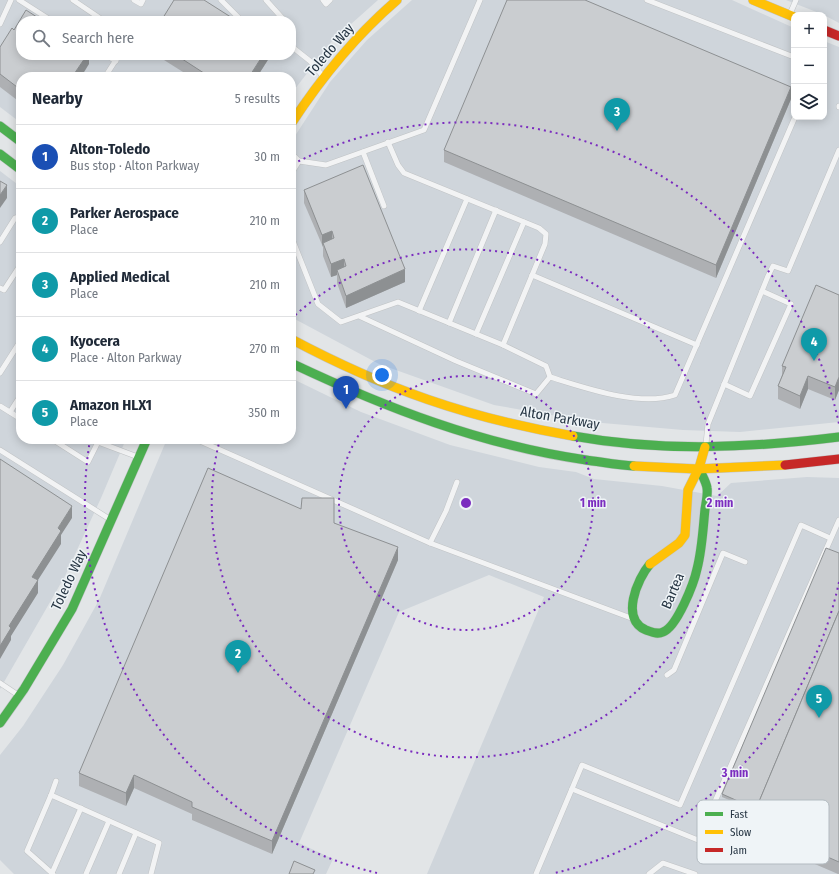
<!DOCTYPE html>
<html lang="en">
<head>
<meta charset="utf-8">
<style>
	:root { --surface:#fff; --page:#f2f2f3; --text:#1f2937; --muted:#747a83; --line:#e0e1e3; --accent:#68737c }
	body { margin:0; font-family:"Fira Sans Condensed",sans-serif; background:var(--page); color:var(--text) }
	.controls { position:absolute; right:12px; top:12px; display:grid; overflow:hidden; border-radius:8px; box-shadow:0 2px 10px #0003 }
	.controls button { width:36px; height:36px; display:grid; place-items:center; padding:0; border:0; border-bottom:1px solid var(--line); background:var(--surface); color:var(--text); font:20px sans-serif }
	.you { position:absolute; left:382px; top:375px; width:14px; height:14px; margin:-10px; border:3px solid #fff; border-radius:50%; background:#1a73e8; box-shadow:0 0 0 6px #1a73e833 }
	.badge { display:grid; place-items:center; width:26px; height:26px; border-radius:50%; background:var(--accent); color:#fff; font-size:13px; font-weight:700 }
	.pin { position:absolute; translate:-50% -33px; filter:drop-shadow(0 1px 2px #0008) }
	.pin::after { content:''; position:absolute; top:21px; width:14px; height:12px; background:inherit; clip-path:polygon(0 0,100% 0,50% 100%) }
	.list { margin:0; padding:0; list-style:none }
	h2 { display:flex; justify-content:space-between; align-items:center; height:52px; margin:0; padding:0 16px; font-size:17px }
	h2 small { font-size:13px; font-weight:400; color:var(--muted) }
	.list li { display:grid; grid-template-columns:26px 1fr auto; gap:12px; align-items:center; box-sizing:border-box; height:64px; padding:0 16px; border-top:1px solid var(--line) }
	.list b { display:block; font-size:15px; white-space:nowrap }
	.list p { margin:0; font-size:13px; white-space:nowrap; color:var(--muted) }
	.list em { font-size:13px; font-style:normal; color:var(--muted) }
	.icon { flex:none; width:22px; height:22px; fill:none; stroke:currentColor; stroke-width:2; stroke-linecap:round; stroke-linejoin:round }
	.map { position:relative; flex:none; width:839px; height:874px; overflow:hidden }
	.search { position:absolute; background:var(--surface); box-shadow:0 2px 10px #0003; left:16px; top:16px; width:280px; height:44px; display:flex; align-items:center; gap:10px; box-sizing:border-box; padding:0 14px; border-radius:16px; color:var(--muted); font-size:15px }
	.panel { position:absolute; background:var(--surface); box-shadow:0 2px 10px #0003; left:16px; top:72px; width:280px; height:372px; border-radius:16px }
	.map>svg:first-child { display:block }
	.built { fill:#cfd5db; fill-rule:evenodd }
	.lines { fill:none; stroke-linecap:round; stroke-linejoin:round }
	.lane-casing { stroke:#c0c3c5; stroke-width:6 }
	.fast-casing { stroke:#c0c3c5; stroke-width:10 }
	.slow-casing { stroke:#c0c3c5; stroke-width:10 }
	.jam-casing { stroke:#c0c3c5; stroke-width:10 }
	.lane { stroke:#f2f3f4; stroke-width:5 }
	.fast { stroke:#4caf50; stroke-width:9 }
	.slow { stroke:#ffc107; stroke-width:9 }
	.jam { stroke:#c62828; stroke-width:9 }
	.wall { fill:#aeb0b3 }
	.shaded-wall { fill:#8d9092 }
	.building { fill:#cacdd0; stroke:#8d9092 }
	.ring { fill:none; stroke:#7b2cbf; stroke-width:2; stroke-dasharray:2 4 }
	.labels { text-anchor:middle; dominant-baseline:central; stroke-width:3; stroke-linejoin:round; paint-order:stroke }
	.street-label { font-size:14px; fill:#263543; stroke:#eff4f7 }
	.key { fill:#eff4f7; stroke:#b3bbc1; stroke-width:1 }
	.key-label { font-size:11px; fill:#263543 }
	.centre { fill:#7b2cbf; stroke:#eff4f7; stroke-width:2 }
	.ring-label { font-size:12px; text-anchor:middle; font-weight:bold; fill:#7b2cbf; stroke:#eff4f7; stroke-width:3; stroke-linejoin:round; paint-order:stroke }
</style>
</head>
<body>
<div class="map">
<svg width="839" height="874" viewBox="0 0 839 874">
	<rect width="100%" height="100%" fill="#e2e5e7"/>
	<g class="built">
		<path d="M0 0H378L332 41 291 94V77H21V123L0 107ZM21 21H291V55H21Z"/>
		<path d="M412 0H732L794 28V117H824V41L839 47V422L740 432 683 430 591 422 494 405 379 364 291 317V142L330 82 367 40Z"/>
		<path d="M786 0H839V23L824 15Z"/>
		<path d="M0 171 21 187V439H126L101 498 65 576 0 689Z"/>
		<path d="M291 378 361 412 450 445 539 467 576 472 594 479 662 486 717 496 731 483 807 477 839 478V874H427L544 597 489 575 399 612 299 843 333 859 326 874H14L0 860V755L23 726 63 665 99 600 167 439H291Z"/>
	</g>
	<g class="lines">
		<g class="lane-casing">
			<g id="lane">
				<path d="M19 0 52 21"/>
				<path d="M73 0 104 21"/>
				<path d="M134 0 141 4 143 0"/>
				<path d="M221 0 242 21"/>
				<path d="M266 0 283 19V21"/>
				<path d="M323 0 326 4 330 0"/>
				<path d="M647 0 794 57"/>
				<path d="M790 14 796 0"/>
				<path d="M0 24 11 0"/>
				<path d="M291 46 310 61 322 75"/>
				<path d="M106 55 116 61"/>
				<path d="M105 77 119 55"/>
				<path d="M839 106V107"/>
				<path d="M388 142 398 165 404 173 539 228 546 234 545 244 503 345"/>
				<path d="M363 152 384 206"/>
				<path d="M291 153 299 161 291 174"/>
				<path d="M299 161 326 165 424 130 480 0"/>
				<path d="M291 236 318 304 341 322 398 302 503 345 546 366 550 377 536 394 456 361 359 316"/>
				<path d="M0 242 15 218 21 216"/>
				<path d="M532 275 697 345"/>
				<path d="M0 288 4 290 21 264"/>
				<path d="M419 311 467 199"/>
				<path d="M449 323 496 210"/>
				<path d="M476 334 524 222"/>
				<path d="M0 373 21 340"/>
				<path d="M550 377C586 388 639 407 675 395L795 117"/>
				<path d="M724 384 750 396 791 304 762 291"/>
				<path d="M0 406 21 419"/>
				<path d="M10 412 21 395"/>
				<path d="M52 439 88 462 98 442 138 457"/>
				<path d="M200 441 430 543 631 618"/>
				<path d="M706 444 708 424 768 276 773 266 788 271 839 150"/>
				<path d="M0 450 111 520"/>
				<path d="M430 543 446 511 457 482"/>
				<path d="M667 675 674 670 723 553 745 562"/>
				<path d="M0 683 18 695"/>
				<path d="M572 789 698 840 839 520"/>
				<path d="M51 795 56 781"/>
				<path d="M52 873 81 808"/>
				<path d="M53 874 27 851 51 795 159 843 151 874"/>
				<path d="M86 874 109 821"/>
				<path d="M119 874 136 833"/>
				<path d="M536 874 582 765 680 805 801 525 830 538"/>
				<path d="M649 874 663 863 695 874"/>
			</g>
		</g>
		<g class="fast-casing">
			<g id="fast">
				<path d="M0 126 21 142"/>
				<path d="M0 154 21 170"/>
				<path d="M291 363C386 408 482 445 586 460 602 462 618 465 634 466"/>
				<path d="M573 436C661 452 751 448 839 437"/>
				<path d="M650 564C637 579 620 620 646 630 652 632 657 635 663 632 677 627 694 583 697 569 702 550 703 529 705 509 706 503 708 494 707 488 706 481 701 474 699 468"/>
				<path d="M0 723 24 689 72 609 147 439"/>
			</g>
		</g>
		<g class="slow-casing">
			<g id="slow">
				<path d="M753 0 794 17"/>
				<path d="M291 124C321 78 355 36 397 0"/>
				<path d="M291 339C385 389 468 418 573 436"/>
				<path d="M634 466 697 469 785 465"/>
				<path d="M650 564 679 543 685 535 688 490 699 468 705 447"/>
			</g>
		</g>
		<g class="jam-casing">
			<g id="jam">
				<path d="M824 30 839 36"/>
				<path d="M785 465 839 459"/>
			</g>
		</g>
		<use href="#lane" class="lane"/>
		<use href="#fast" class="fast"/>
		<use href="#slow" class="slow"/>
		<use href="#jam" class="jam"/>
	</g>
	<g class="wall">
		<path d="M14 30 89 55V64L21 77V103L0 87V47Z"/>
		<path d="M156 55H271L257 77H191Z"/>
		<path d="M791 99 716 278 444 162V150Z"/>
		<path d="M304 190 405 282 346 308 337 283V275L331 277 323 256V247L304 203Z"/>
		<path d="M839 295V390L835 400 808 389 800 409 778 399V386L782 375V366Z"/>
		<path d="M334 523 398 560 272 854 192 820V814L134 788 126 806 79 786V773Z"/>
		<path d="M839 553V874H838L750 836V823L755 811 722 797V794Z"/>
	</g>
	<g class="shaded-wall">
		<path d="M87 55H89V64L81 77H72Z"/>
		<path d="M263 55H271L257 77H249Z"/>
		<path d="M791 87V99L716 278V265Z"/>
		<path d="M7 185V198L0 208V195Z"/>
		<path d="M332 231V244L323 243 322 247V235Z"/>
		<path d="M344 259V272L337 270V275L331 277V264Z"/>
		<path d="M405 269V282L346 308V296Z"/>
		<path d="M808 376V389L800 409V396Z"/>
		<path d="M839 377V390L835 400V387Z"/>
		<path d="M72 506V518L61 535V544L38 580V593L11 636V640L0 659V646L9 626 32 577 58 528Z"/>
		<path d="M398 547V560L272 854V841Z"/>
		<path d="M134 775V788L126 806V793Z"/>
	</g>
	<g class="building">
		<path d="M174 0H204L237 21H161Z"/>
		<path d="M507 0H585L791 87 716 265 444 150Z"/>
		<path d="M26 10 43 21H21V55H87L72 77H21V90L0 74V47L12 28 14 30Z"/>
		<path d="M176 55H263L249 77H210Z"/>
		<path d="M363 165 405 269 346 296 337 270 346 266 344 259 331 264 323 243 334 238 332 231 322 235 304 190Z"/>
		<path d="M0 181 7 185 0 195Z"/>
		<path d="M816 285 839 295V377L835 387 808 376 800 396 778 386 786 367 782 366Z"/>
		<path d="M0 459 72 506 58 528 61 531 32 577 38 580 9 626 11 628 0 646Z"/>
		<path d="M208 468 301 509 302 498H334V523L398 547 272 841 192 807V802L134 775 126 793 79 773Z"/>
		<path d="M826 548 839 553V611L756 809 722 794Z"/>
		<path d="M839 611V862L750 823Z"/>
		<path d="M294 861 315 870 313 874H289Z"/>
	</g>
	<g class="ring">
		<circle cx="466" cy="503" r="127"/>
		<path d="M291 319A254 254 0 1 1 220 439"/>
		<path d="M839 582A381 381 0 0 1 555 873M377 873A381 381 0 0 1 90 440M293 164A381 381 0 0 1 839 424"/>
	</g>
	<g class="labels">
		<g class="street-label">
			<text transform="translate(330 50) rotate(-49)">Toledo Way</text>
			<text transform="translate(560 418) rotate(10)">Alton Parkway</text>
			<text transform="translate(69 580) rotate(-65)">Toledo Way</text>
			<text transform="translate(673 591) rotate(-67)">Bartea</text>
		</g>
	</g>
	<rect x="697" y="800" width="132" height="64" rx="6" class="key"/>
	<rect x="705" y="812" width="18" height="4" fill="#4caf50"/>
	<rect x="705" y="830" width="18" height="4" fill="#ffc107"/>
	<rect x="705" y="848" width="18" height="4" fill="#c62828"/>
	<g class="key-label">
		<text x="730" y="818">Fast</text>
		<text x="730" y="836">Slow</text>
		<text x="730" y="854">Jam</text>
	</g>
	<circle cx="466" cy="503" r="6" class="centre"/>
	<g class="ring-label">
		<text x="593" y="507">1 min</text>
		<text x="720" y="507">2 min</text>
		<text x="735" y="777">3 min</text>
	</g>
</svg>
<div class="controls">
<button>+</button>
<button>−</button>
<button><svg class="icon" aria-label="layers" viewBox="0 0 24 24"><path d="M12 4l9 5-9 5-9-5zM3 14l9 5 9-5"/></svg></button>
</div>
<div class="you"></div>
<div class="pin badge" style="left:346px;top:409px;background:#1a4fb4">1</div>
<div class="pin badge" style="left:238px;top:673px;background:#0f9aa8">2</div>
<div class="pin badge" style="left:617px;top:131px;background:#0f9aa8">3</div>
<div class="pin badge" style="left:814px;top:361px;background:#0f9aa8">4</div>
<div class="pin badge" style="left:819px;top:718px;background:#0f9aa8">5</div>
<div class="search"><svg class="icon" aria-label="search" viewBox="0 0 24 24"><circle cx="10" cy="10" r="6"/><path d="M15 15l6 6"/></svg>Search here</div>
<section class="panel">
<h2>Nearby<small>5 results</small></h2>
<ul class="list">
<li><span class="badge" style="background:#1a4fb4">1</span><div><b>Alton-Toledo</b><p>Bus stop · Alton Parkway</p></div><em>30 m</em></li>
<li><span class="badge" style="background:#0f9aa8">2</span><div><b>Parker Aerospace</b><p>Place</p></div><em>210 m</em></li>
<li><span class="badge" style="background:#0f9aa8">3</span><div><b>Applied Medical</b><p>Place</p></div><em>210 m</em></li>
<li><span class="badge" style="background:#0f9aa8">4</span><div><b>Kyocera</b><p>Place · Alton Parkway</p></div><em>270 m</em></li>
<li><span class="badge" style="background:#0f9aa8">5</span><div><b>Amazon HLX1</b><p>Place</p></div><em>350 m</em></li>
</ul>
</section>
</div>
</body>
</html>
